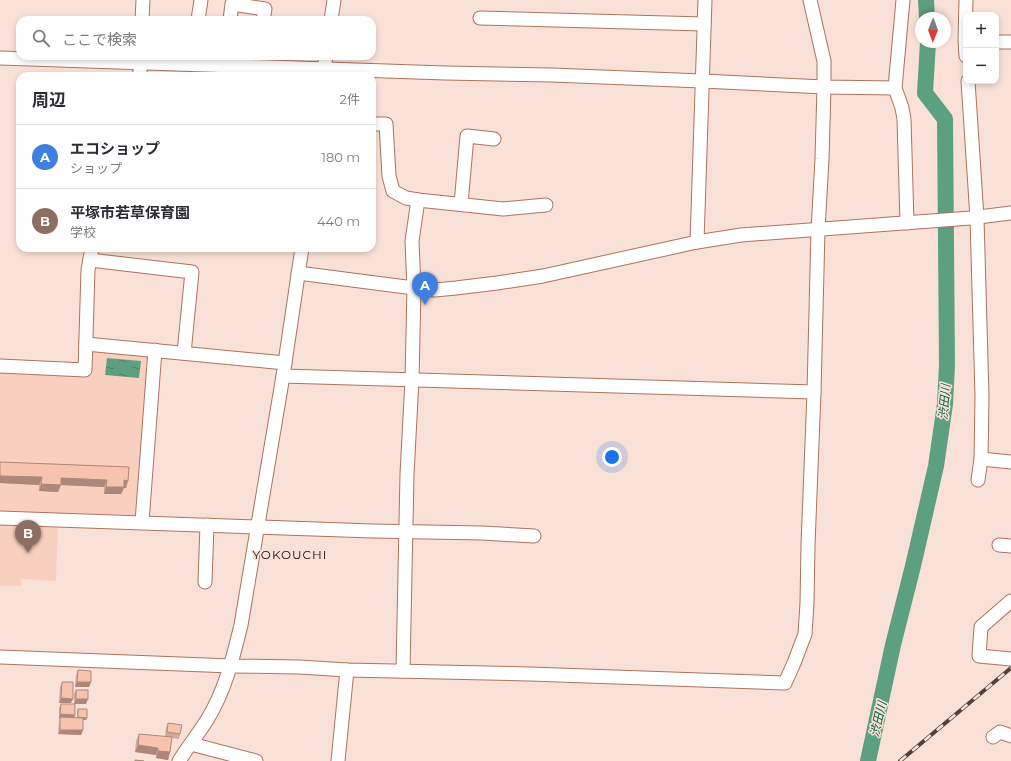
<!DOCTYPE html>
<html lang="ja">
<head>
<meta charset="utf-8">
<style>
	:root { --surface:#fff; --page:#f7f7f7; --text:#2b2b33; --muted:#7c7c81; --line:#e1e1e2; --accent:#236378 }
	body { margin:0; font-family:Montserrat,"Noto Sans JP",sans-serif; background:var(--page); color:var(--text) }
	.controls { position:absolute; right:12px; top:12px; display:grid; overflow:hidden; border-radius:8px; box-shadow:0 2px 6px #0003 }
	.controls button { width:36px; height:36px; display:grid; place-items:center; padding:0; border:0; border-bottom:1px solid var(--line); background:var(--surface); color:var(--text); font:20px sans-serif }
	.compass { position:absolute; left:915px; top:12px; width:36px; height:36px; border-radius:50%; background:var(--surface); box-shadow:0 2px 6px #0003; rotate:181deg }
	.you { position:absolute; left:612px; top:457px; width:14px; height:14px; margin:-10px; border:3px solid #fff; border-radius:50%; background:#1a73e8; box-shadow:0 0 0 6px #1a73e833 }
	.badge { display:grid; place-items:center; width:26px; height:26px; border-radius:50%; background:var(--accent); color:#fff; font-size:13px; font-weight:700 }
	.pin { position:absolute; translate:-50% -33px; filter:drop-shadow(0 1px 2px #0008) }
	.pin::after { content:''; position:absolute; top:21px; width:14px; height:12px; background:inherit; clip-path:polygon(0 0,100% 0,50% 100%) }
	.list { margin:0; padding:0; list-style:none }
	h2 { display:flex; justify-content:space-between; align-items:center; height:52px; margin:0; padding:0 16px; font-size:17px }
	h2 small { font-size:13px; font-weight:400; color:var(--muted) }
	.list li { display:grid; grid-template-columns:26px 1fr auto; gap:12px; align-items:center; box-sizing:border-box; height:64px; padding:0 16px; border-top:1px solid var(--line) }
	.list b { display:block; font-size:15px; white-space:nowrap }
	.list p { margin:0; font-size:13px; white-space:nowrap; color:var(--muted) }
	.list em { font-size:13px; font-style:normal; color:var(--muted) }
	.icon { flex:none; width:22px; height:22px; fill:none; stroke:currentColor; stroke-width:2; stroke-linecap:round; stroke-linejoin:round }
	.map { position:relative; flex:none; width:1011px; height:761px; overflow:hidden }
	.search { position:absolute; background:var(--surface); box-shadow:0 2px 6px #0003; left:16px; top:16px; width:360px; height:44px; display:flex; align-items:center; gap:10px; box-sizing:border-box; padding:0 14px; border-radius:12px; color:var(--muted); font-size:15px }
	.panel { position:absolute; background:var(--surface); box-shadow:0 2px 6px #0003; left:16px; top:72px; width:360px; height:180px; border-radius:12px }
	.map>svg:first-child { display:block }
	.built { fill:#f9d0c0 }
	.water { fill:url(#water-ripples) }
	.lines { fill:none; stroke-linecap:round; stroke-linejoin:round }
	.river { stroke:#5da081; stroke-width:16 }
	.minor-casing { stroke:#aa745e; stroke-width:15 }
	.minor { stroke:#fff; stroke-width:13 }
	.rail-casing { stroke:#554039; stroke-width:4 }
	.rail { stroke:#fae1d7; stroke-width:2.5; stroke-dasharray:8; stroke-linecap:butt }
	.wall { fill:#d4a896 }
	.shaded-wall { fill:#ad887a }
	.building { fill:#f7c3ae; stroke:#ad887a }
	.labels { text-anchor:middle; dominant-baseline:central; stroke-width:3; stroke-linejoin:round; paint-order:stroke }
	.water-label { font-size:12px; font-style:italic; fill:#075f42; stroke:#fae1d7 }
	.neighbourhood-label { font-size:12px; letter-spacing:1px; fill:#1b0802; stroke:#fae1d7 }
</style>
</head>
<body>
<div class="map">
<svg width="1011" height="761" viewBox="0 0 1011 761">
	<defs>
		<pattern id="water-ripples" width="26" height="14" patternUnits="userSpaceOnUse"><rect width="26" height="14" fill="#5da081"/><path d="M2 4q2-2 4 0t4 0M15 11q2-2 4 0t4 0" fill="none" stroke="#4c8067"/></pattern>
	</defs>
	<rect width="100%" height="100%" fill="#fae1d7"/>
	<g class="built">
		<path d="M87 348 150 355 138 512 135 515 0 511V368L78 371Z"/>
		<path d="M0 524 58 526 56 581 21 579V586H0Z"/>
	</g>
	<path class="water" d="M107 358 141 361 139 378 105 375Z"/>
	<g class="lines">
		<g class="river">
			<path d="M926 0 927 18"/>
			<path d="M868 761 893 645 913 566 936 466 945 404 947 365 945 119 925 93 928 42"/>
		</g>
		<g class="minor-casing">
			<g id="minor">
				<path d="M903 0 895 88 902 108 904 119 907 223"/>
				<path d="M966 0 965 40 966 56"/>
				<path d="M480 18 704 24"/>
				<path d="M142 20 143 0"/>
				<path d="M198 20 201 0"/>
				<path d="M230 20 232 4 265 9 263 20"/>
				<path d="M331 20 334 0"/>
				<path d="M996 42H1011"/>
				<path d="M0 58 445 73 552 75 702 81 824 87 895 88"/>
				<path d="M140 76V56"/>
				<path d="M323 76 326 56"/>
				<path d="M968 81 977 218 982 396 981 459 978 480"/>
				<path d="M372 124H386L389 176 393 191 406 198 418 200 503 209 546 205"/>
				<path d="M461 204 467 136 494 139"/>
				<path d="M697 242 705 0"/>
				<path d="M90 260 192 272 184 353"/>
				<path d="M298 273 414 288 435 290 456 288 497 283 543 276 697 242 741 235 971 218 1011 213"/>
				<path d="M86 344 285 363"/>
				<path d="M0 366 85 370 88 270 92 248"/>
				<path d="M283 376 814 392"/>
				<path d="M981 459 1011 462"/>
				<path d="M0 518 372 531 482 533 534 536"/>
				<path d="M142 522 155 350"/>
				<path d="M999 545 1011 546"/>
				<path d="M205 582 207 525"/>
				<path d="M1011 601 981 627 979 656 1011 659"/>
				<path d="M0 657 231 666 299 667 347 670 530 674 785 683 794 663 805 634 807 603 808 545 814 392 818 230 822 159 824 87V61L810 0"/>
				<path d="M403 671 407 474 412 380 414 288 412 241 418 200"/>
				<path d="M993 737 1000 732 1011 736"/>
				<path d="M191 744 256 761"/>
				<path d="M179 761C188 747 198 734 207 720 225 691 233 658 241 625L283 376 302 248"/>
				<path d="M338 761 347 670"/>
			</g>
		</g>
		<use href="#minor" class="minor"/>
		<g class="rail-casing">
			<path id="rail" d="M900 761 1011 668"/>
		</g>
		<use href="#rail" class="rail"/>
	</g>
	<g class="wall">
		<path d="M0 462 129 467 126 488H124L121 494H104V487L61 485 58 492 39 491V485L0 483Z"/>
		<path d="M78 670 91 682 89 687H75L76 675Z"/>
		<path d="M62 682 71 703H59L60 687Z"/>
		<path d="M76 690 86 704H74V694Z"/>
		<path d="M61 704 75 715 74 718H77V712L78 709 87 718 86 720H83V730L81 735 58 734 59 722 60 719H59V708Z"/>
		<path d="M168 723 180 734 179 739 172 738 170 752 168 760 156 758V755L135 752 136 741 139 734 165 737 166 728Z"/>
	</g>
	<g class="shaded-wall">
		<path d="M0 476 42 477 39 485 0 483Z"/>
		<path d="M61 478 107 480 104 487 61 485 58 492 39 491 41 484Z"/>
		<path d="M124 480 128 481 126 488H124L121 494H104L106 487Z"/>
		<path d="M77 682H91L89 687H75Z"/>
		<path d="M61 698 73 699 71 703H59Z"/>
		<path d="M76 699H88L86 704H74Z"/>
		<path d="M60 714 75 715 73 720 60 717V719H59Z"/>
		<path d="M78 717 87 718 86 720H77Z"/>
		<path d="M60 730H83L81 735 58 734Z"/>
		<path d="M138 745 158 748 156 755 135 752Z"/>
		<path d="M158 751 170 752 168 760 156 758Z"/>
	</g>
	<g class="building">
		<path d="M0 462 129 467 128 481 124 480V487H106L107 480 61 478V485L41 484 42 477 0 476Z"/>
		<path d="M78 670 91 671V682H77Z"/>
		<path d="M62 682H73V699L61 698Z"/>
		<rect x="76" y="690" width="12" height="9"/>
		<path d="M61 704H75V715L60 714Z"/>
		<path d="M78 709H87V718L78 717Z"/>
		<path d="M60 717 83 718V730H60Z"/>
		<path d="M168 723 182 725 180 734 167 732Z"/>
		<path d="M139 734 172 737 170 752 158 751V748L138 745Z"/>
		<path d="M135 760 144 761H135Z"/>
	</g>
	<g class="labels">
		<g class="water-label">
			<text transform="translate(944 402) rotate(-85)">渋田川</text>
			<text transform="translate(878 719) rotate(-77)">渋田川</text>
		</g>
		<g class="neighbourhood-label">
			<text x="290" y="554">YOKOUCHI</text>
		</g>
	</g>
</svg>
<div class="controls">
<button>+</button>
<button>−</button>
</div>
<svg class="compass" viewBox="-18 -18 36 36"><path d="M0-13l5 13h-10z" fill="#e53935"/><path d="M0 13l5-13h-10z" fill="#7c7c81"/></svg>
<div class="you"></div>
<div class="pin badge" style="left:425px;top:305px;background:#3f7fe0">A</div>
<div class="pin badge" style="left:28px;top:553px;background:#8d6e63">B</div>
<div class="search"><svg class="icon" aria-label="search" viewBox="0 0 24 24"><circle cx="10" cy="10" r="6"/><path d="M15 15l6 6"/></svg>ここで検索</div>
<section class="panel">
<h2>周辺<small>2件</small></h2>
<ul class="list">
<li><span class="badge" style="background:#3f7fe0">A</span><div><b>エコショップ</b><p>ショップ</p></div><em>180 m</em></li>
<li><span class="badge" style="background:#8d6e63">B</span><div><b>平塚市若草保育園</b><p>学校</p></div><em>440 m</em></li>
</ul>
</section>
</div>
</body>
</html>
